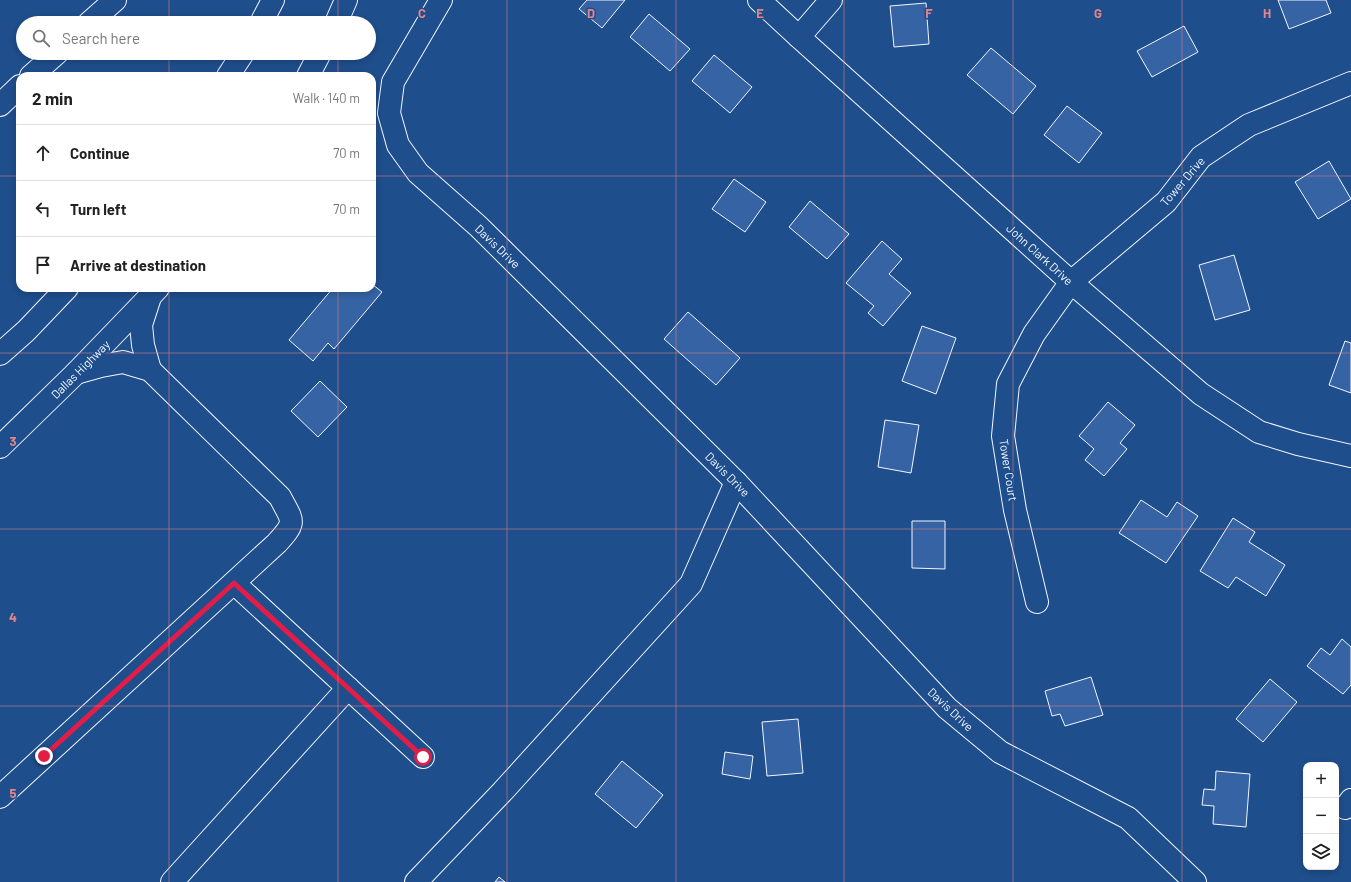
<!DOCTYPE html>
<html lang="en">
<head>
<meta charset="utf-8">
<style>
	:root { --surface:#fff; --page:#f6f6f6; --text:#222; --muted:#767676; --line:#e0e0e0 }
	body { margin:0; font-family:Barlow,sans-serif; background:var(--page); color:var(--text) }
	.controls { position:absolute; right:12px; bottom:12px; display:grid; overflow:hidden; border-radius:8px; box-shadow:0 2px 6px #0003 }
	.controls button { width:36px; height:36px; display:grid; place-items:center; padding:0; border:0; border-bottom:1px solid var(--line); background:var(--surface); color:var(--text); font:20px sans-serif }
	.stop { position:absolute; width:12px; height:12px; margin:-9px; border:3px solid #e11d48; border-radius:50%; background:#fff }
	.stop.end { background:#e11d48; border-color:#fff; box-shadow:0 1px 4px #0008 }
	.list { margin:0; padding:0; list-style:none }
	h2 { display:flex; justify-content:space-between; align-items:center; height:52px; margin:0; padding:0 16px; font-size:17px }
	h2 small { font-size:13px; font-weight:400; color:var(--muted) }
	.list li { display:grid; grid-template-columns:26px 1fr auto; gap:12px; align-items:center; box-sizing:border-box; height:56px; padding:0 16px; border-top:1px solid var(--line) }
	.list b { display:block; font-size:15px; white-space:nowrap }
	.list em { font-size:13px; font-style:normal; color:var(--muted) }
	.icon { flex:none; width:22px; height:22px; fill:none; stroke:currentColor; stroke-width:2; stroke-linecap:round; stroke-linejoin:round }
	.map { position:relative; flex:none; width:1351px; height:882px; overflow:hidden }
	.search { position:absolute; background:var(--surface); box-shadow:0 2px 6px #0003; left:16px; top:16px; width:360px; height:44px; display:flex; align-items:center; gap:10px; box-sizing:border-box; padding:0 14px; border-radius:22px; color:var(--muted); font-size:15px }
	.panel { position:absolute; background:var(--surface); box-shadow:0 2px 6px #0003; left:16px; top:72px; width:360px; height:220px; border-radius:12px }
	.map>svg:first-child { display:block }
	.building { fill:#3563a3; stroke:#f2f6ff }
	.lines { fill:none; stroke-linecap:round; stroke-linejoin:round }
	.minor-casing { stroke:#f2f6ff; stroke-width:24 }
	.major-casing { stroke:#f2f6ff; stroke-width:24 }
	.minor { stroke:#1f4e8c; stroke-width:22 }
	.major { stroke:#1f4e8c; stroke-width:22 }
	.route { stroke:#e11d48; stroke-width:5 }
	.grid { fill:none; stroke:#e38589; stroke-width:1; stroke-opacity:0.55 }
	.labels { text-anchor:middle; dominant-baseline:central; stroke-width:3; stroke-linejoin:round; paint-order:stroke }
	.street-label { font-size:12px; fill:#f2f6ff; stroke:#1f4e8c }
	.grid-label { font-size:13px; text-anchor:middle; font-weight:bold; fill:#e38589; stroke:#1f4e8c; stroke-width:3; stroke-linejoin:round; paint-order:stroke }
</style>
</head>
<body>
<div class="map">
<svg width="1351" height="882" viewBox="0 0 1351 882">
	<rect width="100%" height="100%" fill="#1f4e8c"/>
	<g class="building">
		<path d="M587 0H625L602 28 579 9Z"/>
		<path d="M1278 0H1326L1331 13 1289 29Z"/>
		<path d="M926 3 929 44 894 47 890 6Z"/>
		<path d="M649 14 690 49 670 71 630 37Z"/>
		<path d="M1184 26 1198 52 1152 77 1137 51Z"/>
		<path d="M991 48 1036 86 1013 114 967 75Z"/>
		<path d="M714 55 752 87 730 113 692 81Z"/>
		<path d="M1067 106 1102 133 1079 163 1044 135Z"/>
		<path d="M1329 161 1351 199 1318 219 1295 182Z"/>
		<path d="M734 179 766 202 745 232 712 209Z"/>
		<path d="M810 201 849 234 827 259 789 227Z"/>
		<path d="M882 241 902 259 889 274 911 293 883 326 868 313 874 306 846 283Z"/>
		<path d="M1234 255 1250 310 1215 320 1199 265Z"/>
		<path d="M372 284 382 292 334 349 328 343 313 361 289 340 333 288H372Z"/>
		<path d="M688 312 740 358 716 385 664 339Z"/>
		<path d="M922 326 956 338 936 394 902 381Z"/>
		<path d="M1345 341 1351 343V393L1329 385Z"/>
		<path d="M320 381 347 407 318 437 291 411Z"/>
		<path d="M1108 402 1135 425 1120 443 1127 449 1104 476 1085 460 1094 449 1079 436Z"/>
		<path d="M885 420 919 425 911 473 878 467Z"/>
		<path d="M1141 500 1167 517 1177 502 1198 516 1166 563 1119 533Z"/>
		<path d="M1233 518 1255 532 1249 542 1285 565 1266 596 1236 577 1228 588 1200 571Z"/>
		<path d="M912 521H945V569L912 568Z"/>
		<path d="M1342 639 1351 647V685L1343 694 1307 666 1321 648 1330 655Z"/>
		<path d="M1091 677 1103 715 1065 726 1060 714 1052 716 1045 691Z"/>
		<path d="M1270 679 1297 702 1263 742 1236 719Z"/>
		<path d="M798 719 803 773 767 776 762 722Z"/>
		<path d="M725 752 753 756 750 779 722 774Z"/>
		<path d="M622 761 663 795 636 828 595 794Z"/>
		<path d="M1216 771 1250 774 1246 827 1213 824 1214 806 1202 805 1204 789 1215 790Z"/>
		<path d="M499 877 505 882H495Z"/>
	</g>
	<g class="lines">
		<g class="minor-casing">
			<g id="minor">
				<path d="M441 0 393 82 389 113 398 145 418 173 478 226 736 482 947 708 1000 752 1128 818 1195 882"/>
				<path d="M759 0 799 37 1071 282 1201 394 1259 432 1298 444 1351 456"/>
				<path d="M89 23 115 0"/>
				<path d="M799 37 831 0"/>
				<path d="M31 76 57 53"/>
				<path d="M0 105 20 86"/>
				<path d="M150 297 141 325 143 345 150 370"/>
				<path d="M234 583 423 757"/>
				<path d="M1037 602 1015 510 1003 436 1008 384 1034 334 1071 282 1166 202 1201 157 1249 125 1351 83"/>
				<path d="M0 797 277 543C297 521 293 522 280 497L150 370 123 362 101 366 76 373"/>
				<path d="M1345 808 1351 800"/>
				<path d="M172 882 348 688"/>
				<path d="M416 882 503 791 691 584 736 482"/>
			</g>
		</g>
		<g class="major-casing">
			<g id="major">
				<path d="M261 23 273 0"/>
				<path d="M336 23 346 0"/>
				<path d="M228 76 243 53"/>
				<path d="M308 76 320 53"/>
				<path d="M0 354 26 331 67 288"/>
				<path d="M0 447 76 373 158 288"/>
			</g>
		</g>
		<use href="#minor" class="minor"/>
		<use href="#major" class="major"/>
	</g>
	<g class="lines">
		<path class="route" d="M44 756 234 583 423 757"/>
	</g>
	<path class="grid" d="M169 0V23M338 0V23M507 0V882M676 0V882M844 0V882M1013 0V882M1182 0V882M169 53V76M338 53V76M0 176H20M372 176H1351M169 288V882M338 288V882M0 353H1351M0 529H1351M0 706H1351"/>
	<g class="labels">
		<g class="street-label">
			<text transform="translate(1182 181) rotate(-49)">Tower Drive</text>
			<text transform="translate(498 246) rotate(44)">Davis Drive</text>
			<text transform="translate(1040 254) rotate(42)">John Clark Drive</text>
			<text transform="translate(80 369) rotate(-45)">Dallas Highway</text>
			<text transform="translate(1009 470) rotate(81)">Tower Court</text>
			<text transform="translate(728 474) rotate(45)">Davis Drive</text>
			<text transform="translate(951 709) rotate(43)">Davis Drive</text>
		</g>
	</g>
	<g class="grid-label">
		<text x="422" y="18">C</text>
		<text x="591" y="18">D</text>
		<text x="760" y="18">E</text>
		<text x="929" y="18">F</text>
		<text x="1098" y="18">G</text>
		<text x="1267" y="18">H</text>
		<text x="13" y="446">3</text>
		<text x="13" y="622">4</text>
		<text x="13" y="798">5</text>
	</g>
</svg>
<div class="controls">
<button>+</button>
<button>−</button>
<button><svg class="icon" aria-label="layers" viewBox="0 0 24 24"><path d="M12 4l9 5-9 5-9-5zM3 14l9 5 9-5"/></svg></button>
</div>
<div class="stop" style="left:423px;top:757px"></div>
<div class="stop end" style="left:44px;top:756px"></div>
<div class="search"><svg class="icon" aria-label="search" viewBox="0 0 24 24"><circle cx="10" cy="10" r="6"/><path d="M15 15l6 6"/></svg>Search here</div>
<section class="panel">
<h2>2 min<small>Walk · 140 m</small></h2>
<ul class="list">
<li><svg class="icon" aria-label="ahead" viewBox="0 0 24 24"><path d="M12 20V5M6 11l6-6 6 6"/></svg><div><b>Continue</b></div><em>70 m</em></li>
<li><svg class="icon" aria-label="left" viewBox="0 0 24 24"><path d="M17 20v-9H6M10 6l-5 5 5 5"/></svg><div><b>Turn left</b></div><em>70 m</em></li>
<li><svg class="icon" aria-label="arrive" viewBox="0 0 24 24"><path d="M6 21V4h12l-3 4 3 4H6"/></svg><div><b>Arrive at destination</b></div></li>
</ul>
</section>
</div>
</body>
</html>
